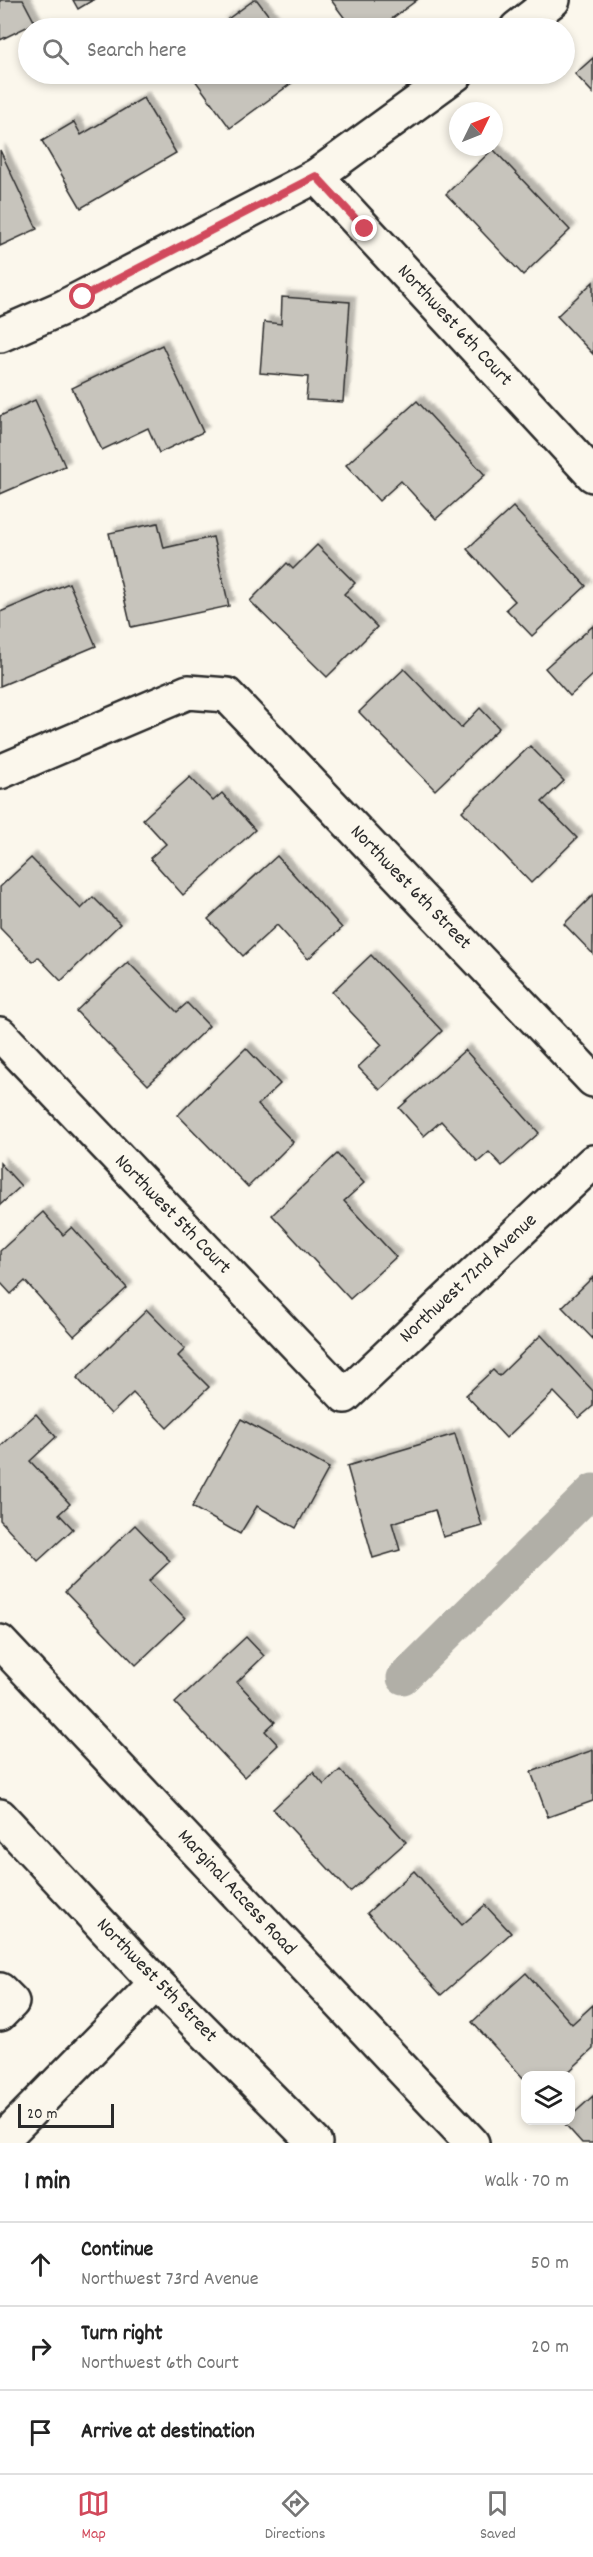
<!DOCTYPE html>
<html lang="en">
<head>
<meta charset="utf-8">
<style>
	:root { --surface:#fff; --page:#f6f6f6; --text:#222; --muted:#767676; --line:#e0e0e0; --accent:#d1495b }
	body { margin:0; font-family:Dekko,sans-serif; background:var(--page); color:var(--text) }
	.controls { position:absolute; right:18px; bottom:18px; display:grid; overflow:hidden; border-radius:12px; box-shadow:0 3px 9px #0003 }
	.controls button { width:54px; height:54px; display:grid; place-items:center; padding:0; border:0; border-bottom:2px solid var(--line); background:var(--surface); color:var(--text); font:30px sans-serif }
	.compass { position:absolute; left:449px; top:102px; width:54px; height:54px; border-radius:50%; background:var(--surface); box-shadow:0 3px 9px #0003; rotate:47deg }
	.scale { position:absolute; left:18px; bottom:15px; width:96px; box-sizing:border-box; padding-left:6px; border:3px solid #2b2b2b; border-top:0; font-size:16px; line-height:21px; white-space:nowrap; color:#2b2b2b; -webkit-text-stroke:4px #fbf7ec; paint-order:stroke }
	.stop { position:absolute; width:18px; height:18px; margin:-14px; border:4px solid #d1495b; border-radius:50%; background:#fff }
	.stop.end { background:#d1495b; border-color:#fff; box-shadow:0 2px 6px #0008 }
	.list { margin:0; padding:0; list-style:none }
	h2 { display:flex; justify-content:space-between; align-items:center; height:78px; margin:0; padding:0 24px; font-size:26px }
	h2 small { font-size:20px; font-weight:400; color:var(--muted) }
	.list li { display:grid; grid-template-columns:39px 1fr auto; gap:18px; align-items:center; box-sizing:border-box; height:84px; padding:0 24px; border-top:2px solid var(--line) }
	.list b { display:block; font-size:22px; white-space:nowrap }
	.list p { margin:0; font-size:20px; white-space:nowrap; color:var(--muted) }
	.list em { font-size:20px; font-style:normal; color:var(--muted) }
	.icon { flex:none; width:33px; height:33px; fill:none; stroke:currentColor; stroke-width:2; stroke-linecap:round; stroke-linejoin:round }
	.map { position:relative; flex:none; width:593px; height:2143px; overflow:hidden }
	.search { position:absolute; background:var(--surface); box-shadow:0 3px 9px #0003; left:18px; right:18px; top:18px; height:66px; display:flex; align-items:center; gap:15px; box-sizing:border-box; padding:0 21px; border-radius:33px; color:var(--muted); font-size:22px }
	.sheet { height:330px; background:var(--surface) }
	nav { display:flex; justify-content:space-around; align-items:center; box-sizing:border-box; height:84px; border-top:2px solid var(--line); background:var(--surface); font-size:16px; color:var(--muted) }
	nav a { display:grid; justify-items:center; gap:3px }
	nav .on { color:var(--accent) }
	.map>svg:first-child { display:block }
	.lines { fill:none; stroke-linecap:round; stroke-linejoin:round }
	.canal { stroke:#b1afa7; stroke-width:33 }
	.building { fill:#c7c4bc; stroke:#2b2b2b; stroke-width:1.5; filter:url(#shadow) }
	.minor-casing { stroke:#2b2b2b; stroke-width:38 }
	.minor { stroke:#fbf7ec; stroke-width:33 }
	.route { stroke:#d1495b; stroke-width:8 }
	.labels { text-anchor:middle; dominant-baseline:central; stroke-width:4.5; stroke-linejoin:round; paint-order:stroke }
	.street-label { font-size:20px; fill:#2b2b2b; stroke:#fbf7ec }
</style>
</head>
<body>
<div class="map">
<svg width="593" height="2143" viewBox="0 0 593 2143">
	<defs>
		<filter id="shadow"><feDropShadow dx="5.5" dy="-5.5" stdDeviation="1.5" flood-color="#0004"/></filter>
	</defs>
	<rect width="100%" height="100%" fill="#fbf7ec"/>
	<filter id="ink" filterUnits="userSpaceOnUse"><feTurbulence type="fractalNoise" baseFrequency=".0167" numOctaves="2"/><feDisplacementMap in="SourceGraphic" scale="12" xChannelSelector="R" yChannelSelector="G"/><feConvolveMatrix kernelMatrix="1 2 1 2 8 2 1 2 1" color-interpolation-filters="sRGB"/></filter>
	<g filter="url(#ink)">
		<g class="lines">
			<path class="canal" d="M403 1678 593 1490"/>
		</g>
		<g class="building">
			<path d="M0 0H23L35 23 0 40Z"/>
			<path d="M73 0H93L78 9Z"/>
			<path d="M254 0H257L278 28H224L221 24Z"/>
			<path d="M331 0H417L379 28H352Z"/>
			<path d="M593 58V93L575 74Z"/>
			<path d="M195 74H304L230 128 192 76Z"/>
			<path d="M143 98 176 153 81 208 42 141 74 122 81 135Z"/>
			<path d="M493 149 570 230 523 275 446 194Z"/>
			<path d="M0 150 37 229 0 246Z"/>
			<path d="M593 282V354L557 316Z"/>
			<path d="M282 297 350 302 343 402 306 400 308 377 260 373 264 322 281 324Z"/>
			<path d="M162 345 203 432 159 453 148 428 102 450 72 388Z"/>
			<path d="M35 400 65 466 0 494V416Z"/>
			<path d="M417 401 485 475 436 519 401 481 379 501 346 465Z"/>
			<path d="M513 507 586 586 532 636 506 609 515 601 467 549Z"/>
			<path d="M158 523 164 548 213 537 229 606 131 627 109 533Z"/>
			<path d="M317 545 355 583 344 594 377 627 327 677 250 601 287 563 293 569Z"/>
			<path d="M69 583 96 646 0 686V612Z"/>
			<path d="M593 626V675L570 696 545 668Z"/>
			<path d="M404 669 461 728 480 708 499 728 435 790 359 712Z"/>
			<path d="M530 746 564 781 542 802 577 838 531 883 462 811Z"/>
			<path d="M190 777 213 801 222 793 255 830 183 895 150 858 166 844 143 819Z"/>
			<path d="M277 856 342 928 308 959 277 925 243 956 208 919Z"/>
			<path d="M31 858 81 909 93 897 120 924 61 981 38 957 33 962 0 928V887Z"/>
			<path d="M593 895V954L564 924Z"/>
			<path d="M371 955 442 1031 380 1090 358 1067 382 1045 332 992Z"/>
			<path d="M128 962 177 1012 187 1003 209 1026 148 1085 76 1011Z"/>
			<path d="M246 1048 280 1084 258 1105 293 1142 248 1187 178 1115Z"/>
			<path d="M465 1050 539 1133 502 1166 489 1152 478 1162 441 1121 424 1136 399 1108Z"/>
			<path d="M337 1154 364 1183 344 1201 396 1257 350 1299 272 1215Z"/>
			<path d="M0 1163 21 1186 0 1205Z"/>
			<path d="M43 1212 63 1235 72 1227 127 1288 74 1336 25 1281 11 1294 0 1282V1251Z"/>
			<path d="M593 1277V1339L562 1307Z"/>
			<path d="M147 1310 185 1349 178 1356 209 1387 167 1428 133 1393 111 1414 77 1378Z"/>
			<path d="M541 1335 593 1391V1406L579 1418 554 1392 506 1438 466 1395 493 1370 499 1376Z"/>
			<path d="M36 1414 56 1437 30 1461 70 1504 59 1514 73 1529 38 1561 0 1520V1447Z"/>
			<path d="M241 1419 329 1468 296 1528 257 1506 240 1534 192 1507Z"/>
			<path d="M455 1434 482 1526 443 1537 435 1510 392 1523 400 1550 373 1558 347 1466Z"/>
			<path d="M135 1525 170 1561 149 1581 185 1618 136 1665 65 1592Z"/>
			<path d="M246 1637 264 1656 237 1682 275 1722 265 1731 278 1745 244 1777 175 1703Z"/>
			<path d="M593 1750V1801L548 1817 531 1772Z"/>
			<path d="M340 1770 406 1842 350 1892 273 1809 313 1772 324 1785Z"/>
			<path d="M414 1871 462 1925 485 1905 511 1933 441 1995 367 1913Z"/>
			<path d="M526 1973 572 2024 593 2005V2049L564 2076H526V2081L472 2022Z"/>
			<path d="M593 2096V2143H582L564 2123 570 2120V2117Z"/>
		</g>
		<g class="lines">
			<g class="minor-casing">
				<g id="minor">
					<path d="M517 28 553 0"/>
					<path d="M316 176 593 475"/>
					<path d="M0 335 62 308 316 176 456 74"/>
					<path d="M0 772 188 692 227 695 593 1080"/>
					<path d="M0 1034 345 1396 593 1162"/>
					<path d="M0 1642 472 2143"/>
					<path d="M0 1816 156 1983 315 2143"/>
					<path d="M0 1990 12 2002 0 2014"/>
					<path d="M0 2142 156 1983"/>
				</g>
			</g>
			<use href="#minor" class="minor"/>
		</g>
	</g>
	<g class="lines" filter="url(#ink)">
		<path class="route" d="M83 297 316 176 365 229"/>
	</g>
	<g class="labels">
		<g class="street-label">
			<text transform="translate(454 326) rotate(47)">Northwest 6th Court</text>
			<text transform="translate(410 888) rotate(46)">Northwest 6th Street</text>
			<text transform="translate(172 1215) rotate(46)">Northwest 5th Court</text>
			<text transform="translate(469 1279) rotate(-43)">Northwest 72nd Avenue</text>
			<text transform="translate(236 1893) rotate(47)">Marginal Access Road</text>
			<text transform="translate(156 1981) rotate(46)">Northwest 5th Street</text>
		</g>
	</g>
</svg>
<div class="controls">
<button><svg class="icon" aria-label="layers" viewBox="0 0 24 24"><path d="M12 4l9 5-9 5-9-5zM3 14l9 5 9-5"/></svg></button>
</div>
<svg class="compass" viewBox="-18 -18 36 36"><path d="M0-13l5 13h-10z" fill="#e53935"/><path d="M0 13l5-13h-10z" fill="#767676"/></svg>
<div class="scale">20 m</div>
<div class="stop" style="left:83px;top:297px"></div>
<div class="stop end" style="left:365px;top:229px"></div>
<div class="search"><svg class="icon" aria-label="search" viewBox="0 0 24 24"><circle cx="10" cy="10" r="6"/><path d="M15 15l6 6"/></svg>Search here</div>
</div>
<section class="sheet">
<h2>1 min<small>Walk · 70 m</small></h2>
<ul class="list">
<li><svg class="icon" aria-label="ahead" viewBox="0 0 24 24"><path d="M12 20V5M6 11l6-6 6 6"/></svg><div><b>Continue</b><p>Northwest 73rd Avenue</p></div><em>50 m</em></li>
<li><svg class="icon" aria-label="right" viewBox="0 0 24 24"><path d="M7 20v-9h11M14 6l5 5-5 5"/></svg><div><b>Turn right</b><p>Northwest 6th Court</p></div><em>20 m</em></li>
<li><svg class="icon" aria-label="arrive" viewBox="0 0 24 24"><path d="M6 21V4h12l-3 4 3 4H6"/></svg><div><b>Arrive at destination</b></div></li>
</ul>
</section>
<nav>
<a class="on"><svg class="icon" aria-label="map" viewBox="0 0 24 24"><path d="M3 6l6-2 6 2 6-2v14l-6 2-6-2-6 2zM9 4v14M15 6v14"/></svg>Map</a>
<a><svg class="icon" aria-label="directions" viewBox="0 0 24 24"><path d="M12 3l9 9-9 9-9-9zM9 14v-3h6M13 9l2 2-2 2"/></svg>Directions</a>
<a><svg class="icon" aria-label="saved" viewBox="0 0 24 24"><path d="M7 4h10v16l-5-4-5 4z"/></svg>Saved</a>
</nav>
</body>
</html>
